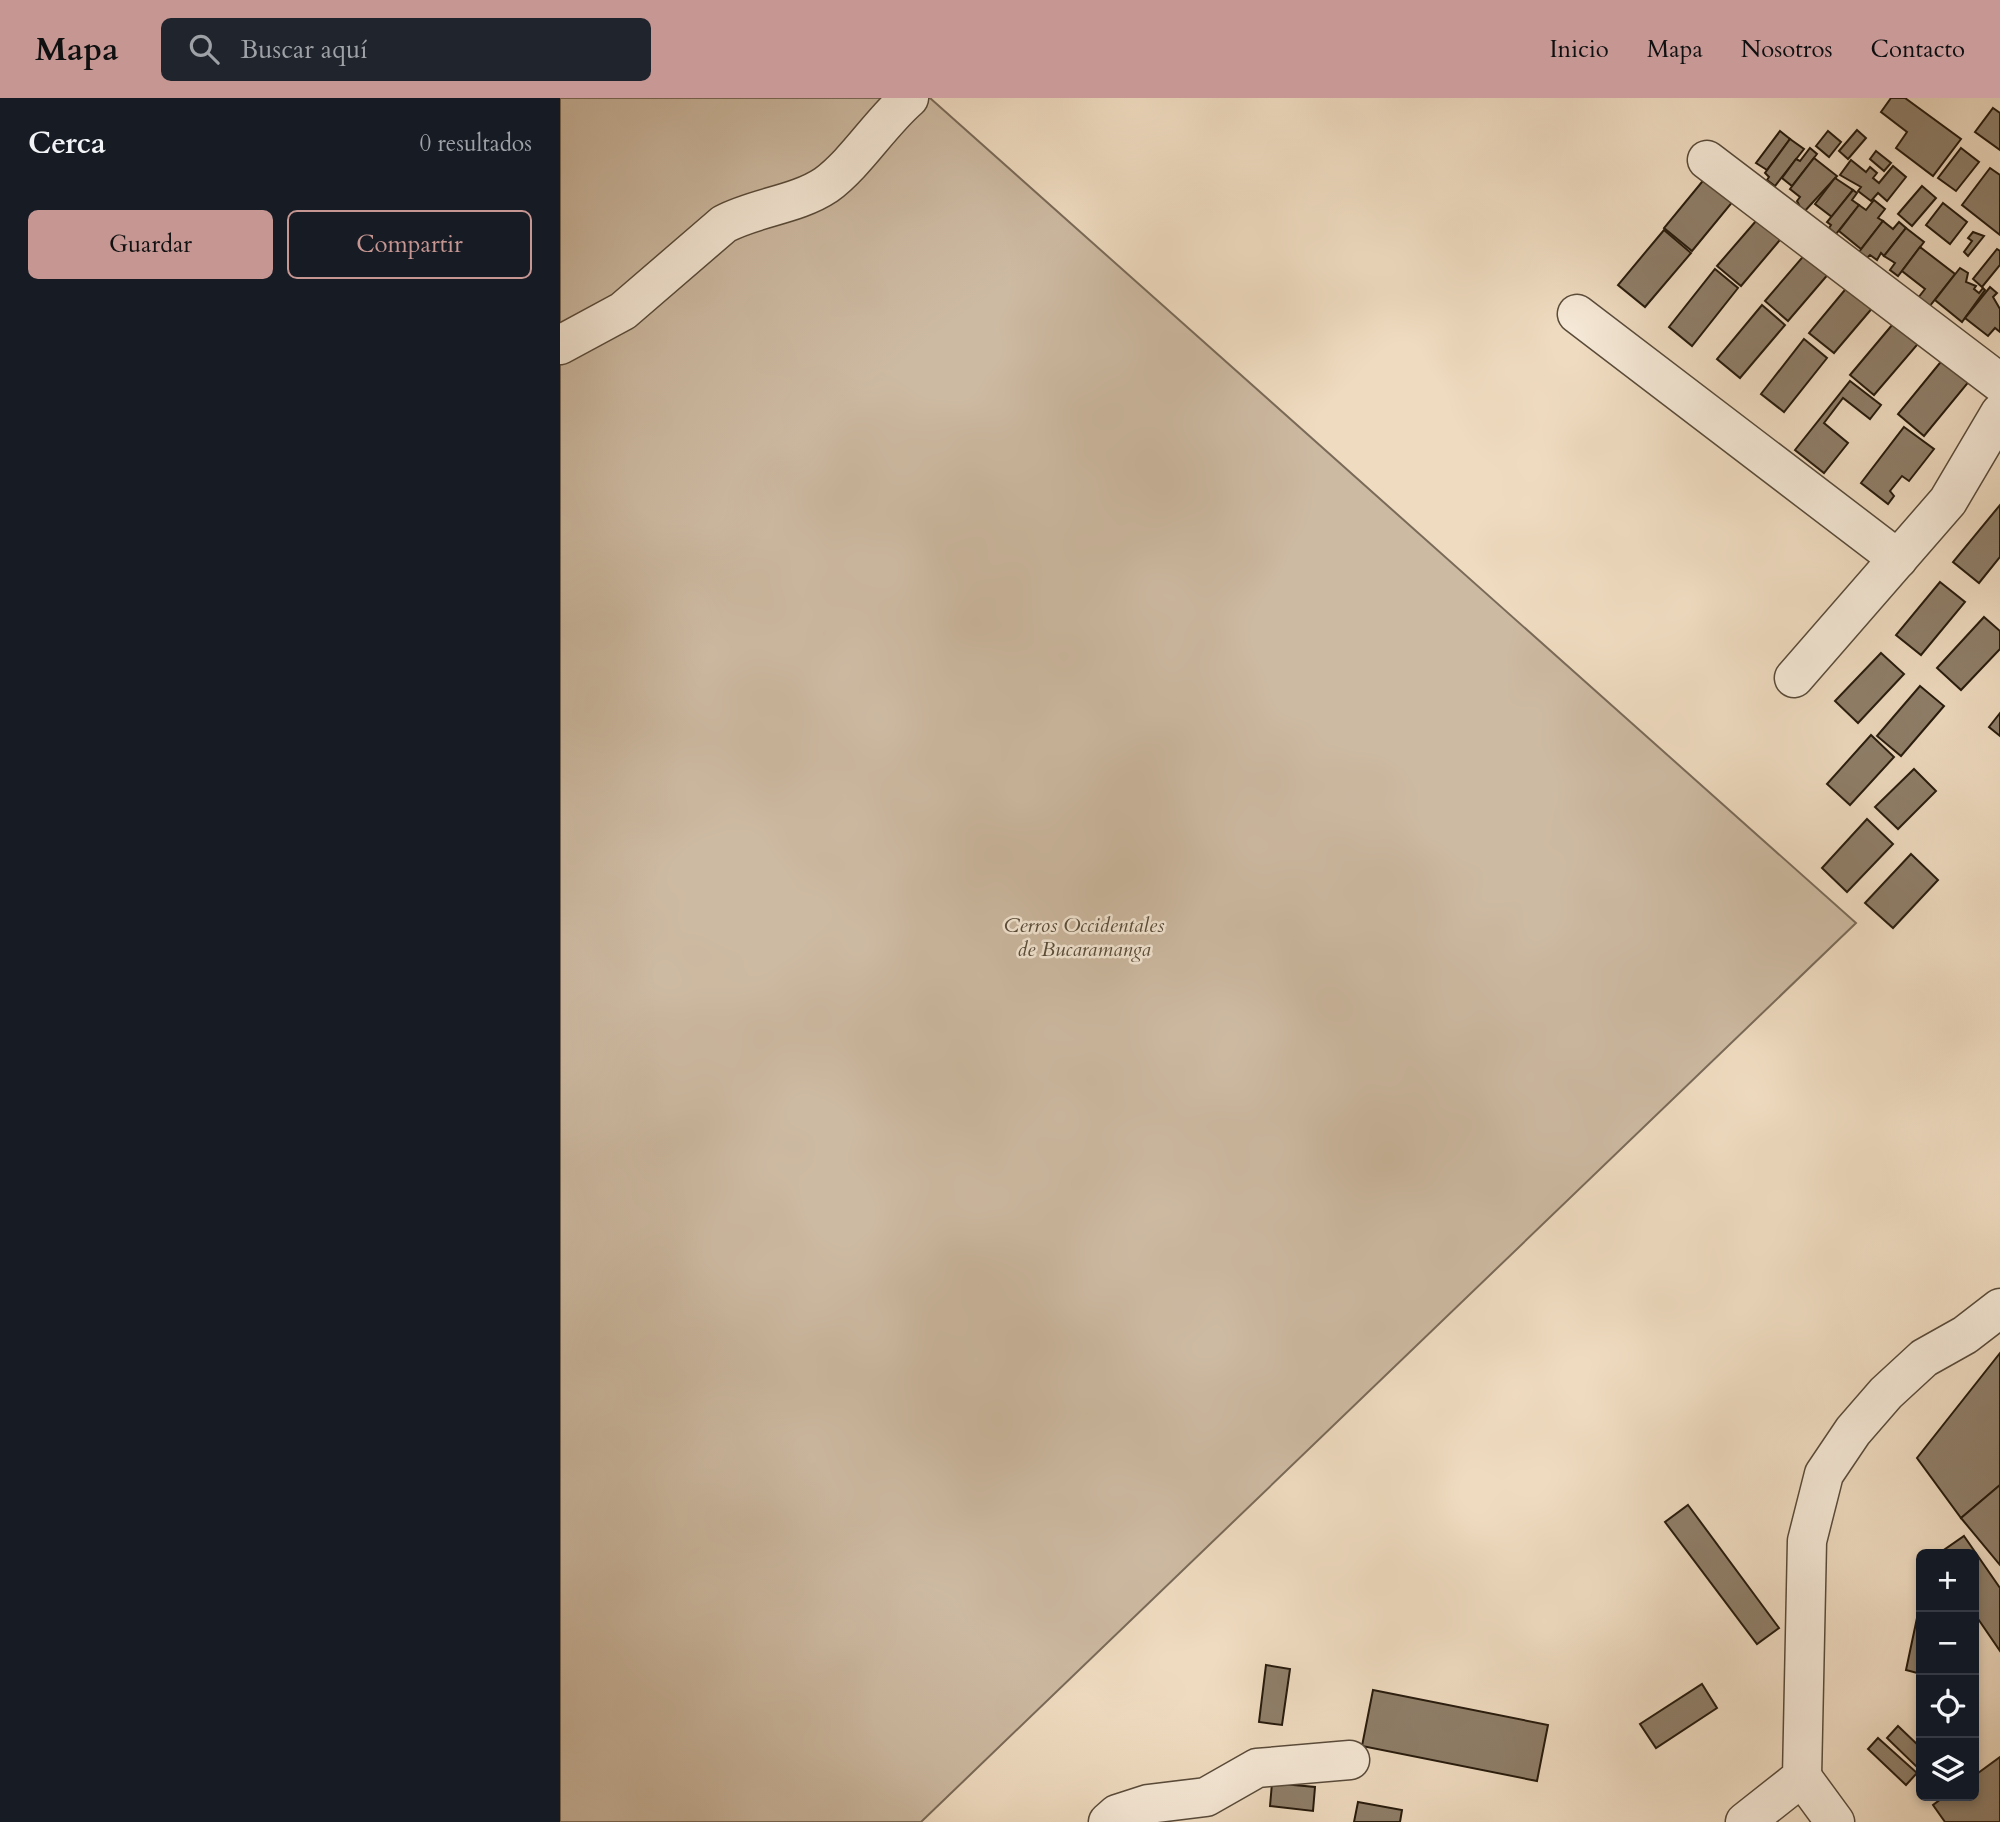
<!DOCTYPE html>
<html lang="es">
<head>
<meta charset="utf-8">
<style>
	:root { --surface:#171b24; --page:#20242c; --text:#f1f3f6; --muted:#9ea1a6; --line:#363941; --accent:#c59692 }
	body { margin:0; font-family:Cardo,serif; background:var(--page); color:var(--text) }
	.controls { position:absolute; right:21px; bottom:21px; display:grid; overflow:hidden; border-radius:10px; box-shadow:0 4px 10px #0003 }
	.controls button { width:63px; height:63px; display:grid; place-items:center; padding:0; border:0; border-bottom:2px solid var(--line); background:var(--surface); color:var(--text); font:35px sans-serif }
	.list { margin:0; padding:0; list-style:none }
	h2 { display:flex; justify-content:space-between; align-items:center; height:91px; margin:0; padding:0 28px; font-size:30px }
	h2 small { font-size:23px; font-weight:400; color:var(--muted) }
	.actions { display:flex; gap:14px; padding:21px 28px }
	.actions a { flex:1; padding:16px 0; border:2px solid var(--accent); border-radius:10px; text-align:center; font-size:24px; color:var(--accent) }
	.actions .main { background:var(--accent); color:#111 }
	.icon { flex:none; width:38px; height:38px; fill:none; stroke:currentColor; stroke-width:2; stroke-linecap:round; stroke-linejoin:round }
	.map { position:relative; flex:none; width:1440px; height:1724px; overflow:hidden }
	header { display:flex; align-items:center; gap:42px; box-sizing:border-box; height:98px; padding:0 35px; background:var(--accent); color:#111 }
	header strong { font-size:33px }
	nav { display:flex; gap:38px; margin-inline-start:auto; font-size:24px }
	.search { width:490px; height:63px; background:var(--page); display:flex; align-items:center; gap:18px; box-sizing:border-box; padding:0 24px; border-radius:10px; color:var(--muted); font-size:26px }
	main { display:flex }
	aside { flex:1; background:var(--surface) }
	.map>svg:first-child { display:block }
	.green { fill:#cdbaa2; stroke:#7a6a58; stroke-width:2 }
	.building { fill:#8f7f6a; stroke:#271b0d; stroke-width:2 }
	.lines { fill:none; stroke-linecap:round; stroke-linejoin:round }
	.minor-casing { stroke:#594b3a; stroke-width:41 }
	.minor { stroke:#f5e8d6; stroke-width:38 }
	.labels { text-anchor:middle; dominant-baseline:central; stroke-width:5; stroke-linejoin:round; paint-order:stroke }
	.park-label { font-size:21px; font-style:italic; fill:#594b3a; stroke:#f5e8d6 }
</style>
</head>
<body>
<header>
<strong>Mapa</strong>
<div class="search"><svg class="icon" aria-label="search" viewBox="0 0 24 24"><circle cx="10" cy="10" r="6"/><path d="M15 15l6 6"/></svg>Buscar aquí</div>
<nav><a>Inicio</a><a>Mapa</a><a>Nosotros</a><a>Contacto</a></nav>
</header>
<main>
<aside>
<h2>Cerca<small>0 resultados</small></h2>
<ul class="list">
</ul>
<div class="actions"><a class="main">Guardar</a><a>Compartir</a></div>
</aside>
<div class="map">
<svg width="1440" height="1724" viewBox="0 0 1440 1724">
	<rect width="100%" height="100%" fill="#efdbc0"/>
	<filter id="stains"><feTurbulence type="fractalNoise" baseFrequency=".00286" numOctaves="4"/><feColorMatrix values="0 0 0 0 .2 0 0 0 0 .09 0 0 0 0 .02 0 0 0 .5 -.17"/></filter>
	<radialGradient id="worn" r=".72"><stop offset=".6" stop-color="#630" stop-opacity="0"/><stop offset="1" stop-color="#630" stop-opacity=".3"/></radialGradient>
	<path class="green" d="M0 0H370L1296 825 361 1724H0Z"/>
	<g class="building">
		<path d="M1331 0H1345L1401 41 1373 78 1336 50 1347 34 1321 14Z"/>
		<path d="M1433 10 1440 15V52L1415 34Z"/>
		<path d="M1297 32 1306 40 1288 61 1279 53Z"/>
		<path d="M1220 33 1230 41 1207 72 1196 65Z"/>
		<path d="M1268 33 1281 44 1269 59 1256 48Z"/>
		<path d="M1230 41 1244 51 1215 88 1207 82 1209 79 1205 75Z"/>
		<path d="M1250 50 1257 56 1232 88 1222 80 1236 61 1240 63Z"/>
		<path d="M1401 50 1419 64 1396 93 1378 80Z"/>
		<path d="M1316 53 1331 65 1324 73 1310 61Z"/>
		<path d="M1254 60 1277 78 1243 115 1237 103 1240 99 1230 91Z"/>
		<path d="M1291 62 1306 74 1310 69 1317 75 1313 80 1319 85 1333 68 1346 79 1327 103 1318 95 1311 103 1298 93 1301 89 1280 77Z"/>
		<path d="M1430 70 1440 77V137L1402 107Z"/>
		<path d="M1151 73 1179 96 1132 153 1104 130Z"/>
		<path d="M1275 80 1293 92 1272 119 1255 106Z"/>
		<path d="M1362 88 1376 100 1352 128 1338 116Z"/>
		<path d="M1293 92 1297 95 1292 102 1299 107 1276 136 1269 130 1271 127 1267 124Z"/>
		<path d="M1314 102 1325 111 1318 120 1323 123 1301 151 1279 133 1299 107 1306 112Z"/>
		<path d="M1383 105 1407 124 1390 146 1366 127Z"/>
		<path d="M1202 116 1225 136 1181 188 1157 168Z"/>
		<path d="M1323 123 1333 131 1339 124 1346 130 1324 158 1321 155 1317 162 1310 157 1307 160 1299 154Z"/>
		<path d="M1346 130 1364 144 1338 178 1330 172 1335 165 1324 158Z"/>
		<path d="M1104 132 1131 155 1085 209 1058 187Z"/>
		<path d="M1413 134 1424 138 1408 158 1404 154 1412 143 1408 140Z"/>
		<path d="M1360 149 1395 176 1369 209 1358 200 1365 191 1342 173Z"/>
		<path d="M1437 151 1440 153V167L1422 189 1413 181Z"/>
		<path d="M1247 154 1270 174 1228 223 1205 203Z"/>
		<path d="M1400 170 1408 175 1406 184 1416 188 1414 191 1419 195 1423 190 1425 192 1402 224 1375 202Z"/>
		<path d="M1155 171 1178 190 1132 248 1109 229Z"/>
		<path d="M1289 187 1314 208 1274 255 1249 235Z"/>
		<path d="M1430 189 1437 195 1433 199 1440 211V234L1435 230 1428 238 1405 220Z"/>
		<path d="M1202 207 1225 227 1180 280 1157 261Z"/>
		<path d="M1338 220 1363 240 1314 297 1290 277Z"/>
		<path d="M1244 241 1267 260 1224 314 1201 296Z"/>
		<path d="M1384 260 1411 281 1364 338 1338 316Z"/>
		<path d="M1290 283 1321 307 1310 321 1283 300 1264 325 1288 345 1264 375 1235 352Z"/>
		<path d="M1344 329 1374 351 1349 383 1342 378 1330 393 1334 398 1328 406 1301 385Z"/>
		<path d="M1440 407V459L1419 485 1393 464Z"/>
		<path d="M1380 484 1405 504 1361 557 1336 537Z"/>
		<path d="M1424 519 1440 533V551L1401 592 1377 570Z"/>
		<path d="M1321 555 1344 576 1298 625 1275 603Z"/>
		<path d="M1360 588 1384 608 1341 658 1317 638Z"/>
		<path d="M1440 615V638L1429 629Z"/>
		<path d="M1311 637 1334 659 1290 707 1267 686Z"/>
		<path d="M1354 671 1376 693 1338 731 1315 709Z"/>
		<path d="M1307 721 1333 746 1287 794 1262 770Z"/>
		<path d="M1351 756 1378 782 1333 830 1305 805Z"/>
		<path d="M1440 1255V1387L1401 1420 1357 1360Z"/>
		<path d="M1440 1387V1467L1401 1420Z"/>
		<path d="M1128 1407 1219 1530 1197 1546 1105 1424Z"/>
		<path d="M1404 1438 1440 1490V1553L1414 1515V1456H1378Z"/>
		<path d="M1357 1520 1361 1521V1576L1346 1572Z"/>
		<path d="M706 1567 730 1571 722 1627 699 1624Z"/>
		<path d="M1142 1586 1157 1610 1096 1650 1080 1626Z"/>
		<path d="M813 1592 988 1627 977 1683 802 1648Z"/>
		<path d="M1338 1628 1361 1650V1673L1327 1640Z"/>
		<path d="M1318 1640 1357 1675 1346 1687 1308 1651Z"/>
		<path d="M1440 1659V1724H1385L1373 1707 1385 1698H1414V1678Z"/>
		<path d="M712 1685 755 1689 753 1713 710 1708Z"/>
		<path d="M798 1704 842 1712 840 1724H794Z"/>
	</g>
	<g class="lines">
		<g class="minor-casing">
			<g id="minor">
				<path d="M1147 62 1440 285"/>
				<path d="M1017 216 1338 461"/>
				<path d="M0 247 63 213 164 126C196 109 236 107 266 87 296 65 320 25 349 0"/>
				<path d="M1234 580 1388 403 1440 315"/>
				<path d="M1242 1679 1275 1724"/>
				<path d="M548 1724 557 1716 588 1706 646 1699 697 1670 790 1662"/>
				<path d="M1185 1724 1242 1679 1247 1443 1264 1376 1293 1333 1326 1295 1364 1260 1405 1237 1440 1210"/>
			</g>
		</g>
		<use href="#minor" class="minor"/>
	</g>
	<g class="labels">
		<g class="park-label">
			<text x="524" y="827">Cerros Occidentales<tspan x="524" dy="24">de Bucaramanga</tspan></text>
		</g>
	</g>
	<rect width="100%" height="100%" filter="url(#stains)"/>
	<rect width="100%" height="100%" fill="url(#worn)"/>
</svg>
<div class="controls">
<button>+</button>
<button>−</button>
<button><svg class="icon" aria-label="locate" viewBox="0 0 24 24"><circle cx="12" cy="12" r="6"/><path d="M12 2v4M12 18v4M2 12h4M18 12h4"/></svg></button>
<button><svg class="icon" aria-label="layers" viewBox="0 0 24 24"><path d="M12 4l9 5-9 5-9-5zM3 14l9 5 9-5"/></svg></button>
</div>
</div>
</main>
</body>
</html>
